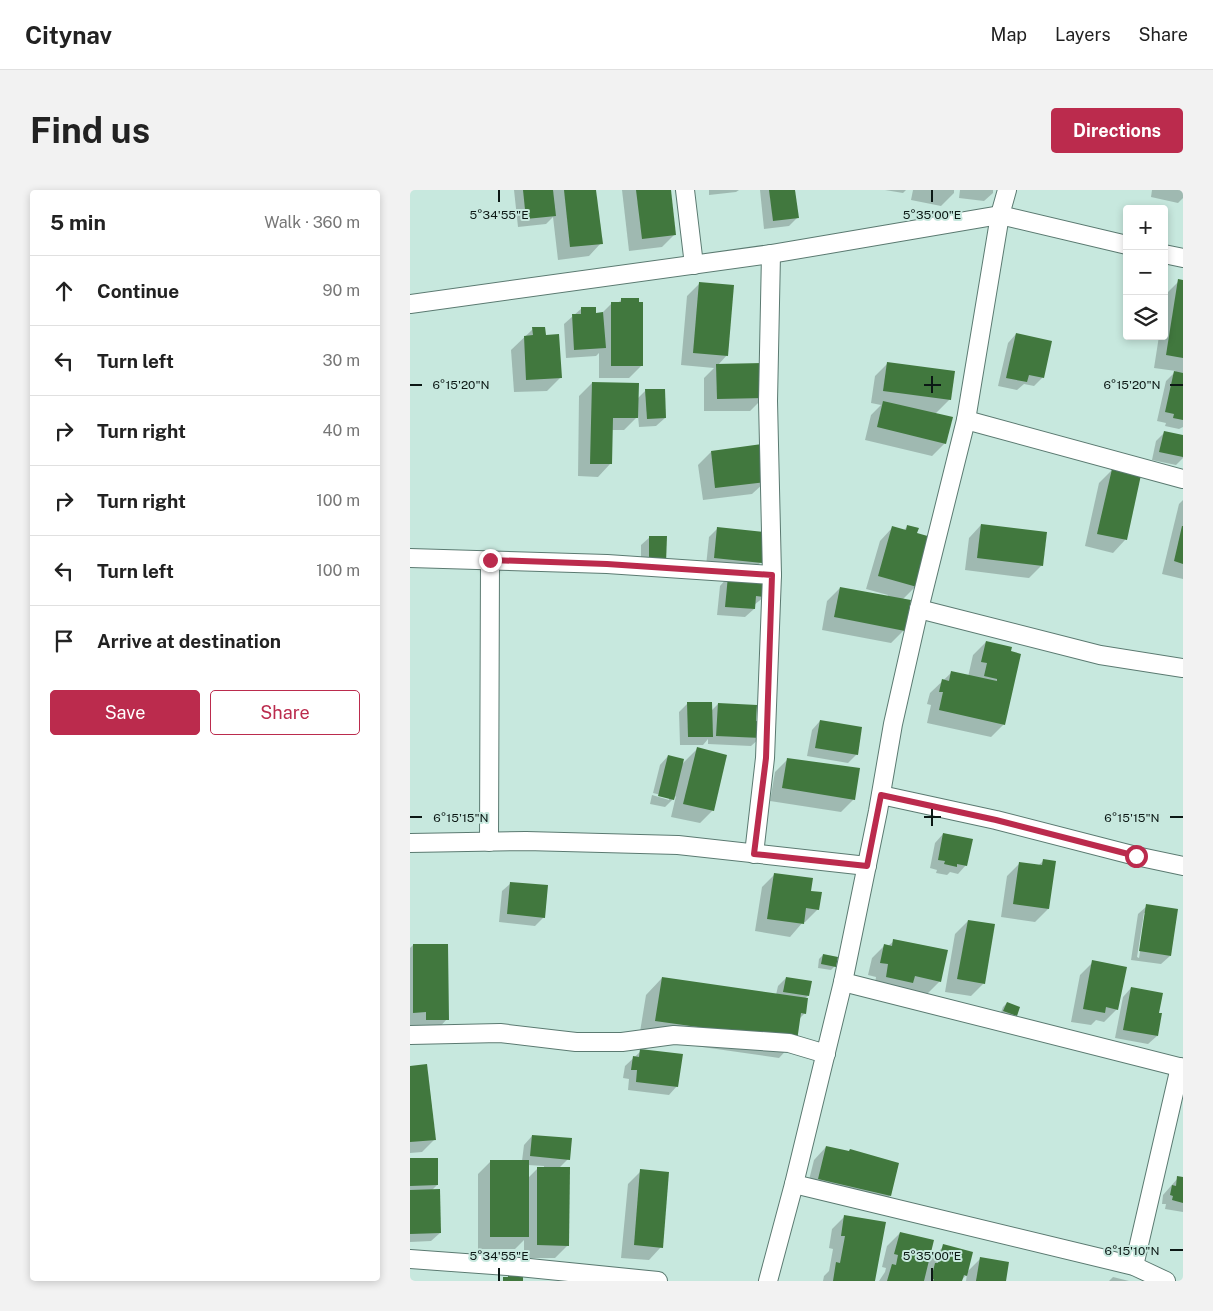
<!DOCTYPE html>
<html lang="en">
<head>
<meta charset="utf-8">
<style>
	:root { --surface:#fff; --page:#f2f2f2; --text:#222; --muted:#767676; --line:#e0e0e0; --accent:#bb2b4d }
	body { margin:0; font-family:"Public Sans",sans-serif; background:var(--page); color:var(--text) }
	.controls { position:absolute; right:15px; top:15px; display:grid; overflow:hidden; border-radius:5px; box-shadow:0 2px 8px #0003 }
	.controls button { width:45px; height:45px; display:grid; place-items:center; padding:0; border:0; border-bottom:1px solid var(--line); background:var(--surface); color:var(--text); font:25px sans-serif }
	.stop { position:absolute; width:15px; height:15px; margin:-11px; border:4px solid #bb2b4d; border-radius:50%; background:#fff }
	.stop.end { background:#bb2b4d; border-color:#fff; box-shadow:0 1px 5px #0008 }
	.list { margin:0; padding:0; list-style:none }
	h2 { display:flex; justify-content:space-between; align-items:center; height:65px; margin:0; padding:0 20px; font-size:21px }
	h2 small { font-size:16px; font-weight:400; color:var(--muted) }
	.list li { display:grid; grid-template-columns:32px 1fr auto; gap:15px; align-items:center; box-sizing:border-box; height:70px; padding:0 20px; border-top:1px solid var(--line) }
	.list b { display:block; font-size:19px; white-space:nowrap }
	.list em { font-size:16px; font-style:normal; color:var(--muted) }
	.actions { display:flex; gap:10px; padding:15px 20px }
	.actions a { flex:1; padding:11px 0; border:1px solid var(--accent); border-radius:5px; text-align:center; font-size:18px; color:var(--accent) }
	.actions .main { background:var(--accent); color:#fff }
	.icon { flex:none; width:28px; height:28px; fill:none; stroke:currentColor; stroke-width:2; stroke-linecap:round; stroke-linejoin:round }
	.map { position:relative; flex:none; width:773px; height:1091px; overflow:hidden; border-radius:5px }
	header { display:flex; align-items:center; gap:30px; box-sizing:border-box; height:70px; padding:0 25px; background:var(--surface); border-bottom:1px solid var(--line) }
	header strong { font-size:24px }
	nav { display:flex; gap:28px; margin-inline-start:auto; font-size:18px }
	.intro { display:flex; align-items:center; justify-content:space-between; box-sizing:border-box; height:120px; padding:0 30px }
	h1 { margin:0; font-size:35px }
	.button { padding:12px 22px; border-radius:5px; background:var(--accent); color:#fff; font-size:18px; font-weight:700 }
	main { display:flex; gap:30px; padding:0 30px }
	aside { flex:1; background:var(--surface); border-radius:5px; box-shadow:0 2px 8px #0003 }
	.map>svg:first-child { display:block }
	.shadow { fill:#0003; fill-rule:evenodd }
	.building { fill:#41783e }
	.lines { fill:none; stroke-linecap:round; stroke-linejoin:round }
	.minor-casing { stroke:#5b7a71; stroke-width:20 }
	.minor { stroke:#fff; stroke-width:18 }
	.route { stroke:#bb2b4d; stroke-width:6 }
	.ticks { fill:none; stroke:#0c1815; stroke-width:2 }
	.ticks-label { font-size:12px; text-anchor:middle; fill:#0c1815; stroke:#c7e8de; stroke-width:4; stroke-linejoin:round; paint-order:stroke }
</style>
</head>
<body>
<header>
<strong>Citynav</strong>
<nav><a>Map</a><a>Layers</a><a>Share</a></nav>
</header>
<div class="intro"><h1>Find us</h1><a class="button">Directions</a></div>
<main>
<aside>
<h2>5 min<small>Walk · 360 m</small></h2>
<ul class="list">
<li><svg class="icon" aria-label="ahead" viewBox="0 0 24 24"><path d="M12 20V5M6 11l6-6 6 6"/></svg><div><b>Continue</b></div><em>90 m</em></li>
<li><svg class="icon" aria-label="left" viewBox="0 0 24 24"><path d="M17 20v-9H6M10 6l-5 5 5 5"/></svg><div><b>Turn left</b></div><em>30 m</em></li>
<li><svg class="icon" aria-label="right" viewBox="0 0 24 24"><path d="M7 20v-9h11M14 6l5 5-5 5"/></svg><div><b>Turn right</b></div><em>40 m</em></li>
<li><svg class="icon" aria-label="right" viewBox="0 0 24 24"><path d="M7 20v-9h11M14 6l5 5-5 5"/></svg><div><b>Turn right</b></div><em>100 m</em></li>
<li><svg class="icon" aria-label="left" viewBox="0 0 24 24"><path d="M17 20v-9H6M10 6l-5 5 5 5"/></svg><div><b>Turn left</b></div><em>100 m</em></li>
<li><svg class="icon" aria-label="arrive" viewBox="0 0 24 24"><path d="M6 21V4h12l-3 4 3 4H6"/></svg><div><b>Arrive at destination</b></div></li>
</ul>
<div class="actions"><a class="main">Save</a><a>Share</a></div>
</aside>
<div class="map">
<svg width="773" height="1091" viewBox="0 0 773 1091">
	<rect width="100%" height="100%" fill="#c7e8de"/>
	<g class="shadow">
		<path d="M104 0H185L191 53 179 66 148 70 143 27 136 34 108 37Z"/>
		<path d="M212 0H259L265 44 252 57 219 61Z"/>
		<path d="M299 0H329L326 2 299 5Z"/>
		<path d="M350 0H384L387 28 379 36 354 39Z"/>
		<path d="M475 0H496L493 3Z"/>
		<path d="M503 0H544V3L531 16 501 10Z"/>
		<path d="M550 0H583V3L574 11 549 8Z"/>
		<path d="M742 0H773V8L768 13 741 7Z"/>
		<path d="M769 91H773V237L769 239 755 236 756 233 747 231 756 191 766 181 744 178 749 146H754V114L756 104Z"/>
		<path d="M290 93 317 165 308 175 353 208 340 221H294V188L304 178 271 175 277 106Z"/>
		<path d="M212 109 232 175 219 188H189V163L186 166 156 168 154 134 172 118 185 124H191L202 113H208Z"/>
		<path d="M123 139 135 146 150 188 137 201 104 202 101 160Z"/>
		<path d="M606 144 633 187 624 196 614 194 607 200 588 196 598 153Z"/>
		<path d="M478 173 540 209 525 224 535 253 522 266 455 250 461 225 471 215 461 213 465 186Z"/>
		<path d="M182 193 227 209 236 200 255 228 246 236 229 237 228 226 214 240H201L200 274 188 287 168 286 169 206Z"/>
		<path d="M754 243 773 247V268L766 275 742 270 746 251Z"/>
		<path d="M301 262 355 292 342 304 293 310 288 275Z"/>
		<path d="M702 280 715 350 703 363 675 356 689 293Z"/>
		<path d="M773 310V389L752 384 769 314Z"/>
		<path d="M571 335 632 375 619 388 555 380 559 348Z"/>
		<path d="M498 336 506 396 492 410 494 440 481 453 412 440 417 411 430 398 477 407 478 405 456 399 470 351 482 338 493 341Z"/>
		<path d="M308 338 351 372 342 381 296 376 299 347Z"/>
		<path d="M240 347H256L231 381V355Z"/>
		<path d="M318 387 354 407 344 415V419L335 427 307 425 310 396Z"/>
		<path d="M576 452 600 458 594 534 581 547 517 533 521 515 517 514 520 503 541 483 558 487 563 465Z"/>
		<path d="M278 513 301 521 308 514 345 533 350 548 341 556 298 554V549L293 555H270L269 522Z"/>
		<path d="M410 531 447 564 438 573 397 566 402 540Z"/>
		<path d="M287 559 303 620 290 633 261 627 266 606 255 617 240 614 242 605 259 610V607L243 603 250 575 258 566 272 574Z"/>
		<path d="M378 569 444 609 431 622 360 611 365 582Z"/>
		<path d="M533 644 556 675 548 684 540 682 537 685 526 683 527 680 520 678 525 653Z"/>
		<path d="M634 670 638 719 625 732 591 727 597 686 610 673 628 676Z"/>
		<path d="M365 684 400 702 408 719 395 732H393L380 747 345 741 352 697Z"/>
		<path d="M101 693 134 727 125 736 89 732 92 701Z"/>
		<path d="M737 716 760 766 751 774 721 770 728 724ZM734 723H736L729 768 727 767Z"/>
		<path d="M558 731 574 793 561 806 535 802 545 744Z"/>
		<path d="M484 751 530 791 517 804 495 799 464 800 466 787 458 785 462 768 474 756H478Z"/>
		<path d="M3 755 37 829 25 842H4V835H0V758Z"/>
		<path d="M413 765 425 776 421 780 408 778 409 769Z"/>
		<path d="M683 772 707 819 694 832 686 830 681 835 661 832 670 785Z"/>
		<path d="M252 788 366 805 368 796 376 788 398 806 394 809 395 823 389 829 385 851 369 868 229 848 236 805Z"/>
		<path d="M721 798 747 846 738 854 705 848 713 807Z"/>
		<path d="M597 813 605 825 602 829 590 825 593 817Z"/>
		<path d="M231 861 267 896 259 905 218 900 219 889 213 888 215 876Z"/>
		<path d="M0 878 25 949 12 962 0 963Z"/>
		<path d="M122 946 158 969 149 978 158 1055 145 1068H114V1050L105 1059H68V984L81 971H112L114 955ZM118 975 134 976V978H128L118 988Z"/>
		<path d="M416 957 480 1006 467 1019 396 1002 404 970Z"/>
		<path d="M0 970 27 995 21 1001 30 1043 21 1051 0 1052Z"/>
		<path d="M231 981 251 1057 239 1070 211 1068 218 994Z"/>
		<path d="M768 988 773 989V1022L755 1019 756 1014H752L753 1005Z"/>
		<path d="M435 1026 464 1091H413L414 1086 419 1081 423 1059 419 1058 422 1039Z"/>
		<path d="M490 1043 518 1072 534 1056 557 1082 570 1069 595 1091H556L557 1084 551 1091H469L475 1082 476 1078 472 1077 477 1056Z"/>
		<path d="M703 1087 719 1091H699Z"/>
	</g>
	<g class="building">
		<path d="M113 0H143L146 26 116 29Z"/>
		<path d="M154 0H186L193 54 160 57Z"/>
		<path d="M226 0H261L266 45 232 49Z"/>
		<path d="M359 0H385L389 28 363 31Z"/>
		<path d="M768 89 773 90V168L756 165Z"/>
		<path d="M289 92 324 95 318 166 283 163Z"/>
		<path d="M211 108H229V112H233V176H201V112H211Z"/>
		<path d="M171 117H186V123L193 122 196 158 164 160 162 124H171Z"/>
		<path d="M122 137H135L136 145 149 144 152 188 116 190 114 146 123 145Z"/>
		<path d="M606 143 642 151 634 188 619 185 617 192 596 188Z"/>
		<path d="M477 172 545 181 541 210 473 201Z"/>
		<path d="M353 173 354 208 307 209 306 174Z"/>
		<path d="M764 181 773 183V230L763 228 764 224 755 222Z"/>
		<path d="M182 192 229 193 228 228H203L202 274H180Z"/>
		<path d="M235 199H255L256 228 237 229Z"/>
		<path d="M473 211 543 227 536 254 467 237Z"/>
		<path d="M754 241 773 245V267L749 262Z"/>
		<path d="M352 254 356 292 305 298 301 261Z"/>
		<path d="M702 279 731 285 717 350 687 344Z"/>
		<path d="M571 334 637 342 633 376 567 368Z"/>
		<path d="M497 335 509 338 507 343 521 347 507 397 468 386 482 336 496 340Z"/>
		<path d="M772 336H773V374L764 371Z"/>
		<path d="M307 337 355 342 352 373 304 368Z"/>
		<path d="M239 346H257L256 373H239Z"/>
		<path d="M318 386 356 390 355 407 346 406 345 419 315 417Z"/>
		<path d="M430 397 501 410 495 441 424 427Z"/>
		<path d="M576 451 602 457 601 461 611 464 595 535 529 520 533 502H529L532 489 539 491 541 481 587 491V489L574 486 577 473 571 472Z"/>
		<path d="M277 512H302L303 547H278Z"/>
		<path d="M308 513 347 515 346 531 351 532V548L306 546Z"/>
		<path d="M410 530 452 537 448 565 405 558Z"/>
		<path d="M287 557 317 565 304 621 273 614Z"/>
		<path d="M258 565 274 569 264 610 248 606Z"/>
		<path d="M377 568 450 578 445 610 372 598Z"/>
		<path d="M533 643 563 649 557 676 547 674V677L534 674 535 671 528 670Z"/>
		<path d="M633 669 646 671 639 719 603 714 609 672 632 675Z"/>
		<path d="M364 683 403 688 401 701 412 702 409 720 396 718 394 734 357 729Z"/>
		<path d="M100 692 138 695 135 728 97 724Z"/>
		<path d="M736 714 768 719 761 766 729 761Z"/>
		<path d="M558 730 585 734 575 794 547 789Z"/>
		<path d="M483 749 538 760 531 792 505 786 503 793 476 787 478 774 470 773 474 754 482 756Z"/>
		<path d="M3 754H38L39 830H16V822L3 823Z"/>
		<path d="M413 764 428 767 426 777 411 774Z"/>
		<path d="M682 770 717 777 708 820 696 817 695 823 673 819Z"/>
		<path d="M252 787 398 808 396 824 391 823 387 851 245 831Z"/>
		<path d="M376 787 402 791 399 806 373 802Z"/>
		<path d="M721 797 753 803 749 823H752L748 846 713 840Z"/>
		<path d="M597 812 610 817 607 826 593 821Z"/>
		<path d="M230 859 273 864 268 897 226 892 227 880H221L223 866 229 867Z"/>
		<path d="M17 874 26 950 0 952V876Z"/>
		<path d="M122 945 162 948 160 970 120 966Z"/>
		<path d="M416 956 439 961 440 959 489 973 481 1006 408 989Z"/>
		<path d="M0 968H28V995L0 996Z"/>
		<rect x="80" y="970" width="39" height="77"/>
		<path d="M127 977H160L159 1056 127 1055Z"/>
		<path d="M230 979 259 982 253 1058 224 1055Z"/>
		<path d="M767 986 773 987V1013L762 1010 763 1006 760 1005 762 995 766 996Z"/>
		<path d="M30 999 31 1043 0 1044V1000Z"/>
		<path d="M434 1025 476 1032 465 1091H423L426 1072 430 1073 435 1046H431Z"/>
		<path d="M490 1042 524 1050 514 1091H477L482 1074 486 1075 488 1065 484 1064Z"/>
		<path d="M533 1054 563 1062 557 1086 554 1085 552 1091H523L524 1089H521L525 1073H528Z"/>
		<path d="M570 1067 599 1072 596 1091H566Z"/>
		<path d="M98 1081H113V1091H93V1087H98Z"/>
	</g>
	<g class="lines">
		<g class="minor-casing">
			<g id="minor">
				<path d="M275 0 284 75"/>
				<path d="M754 64 773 68"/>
				<path d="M0 114 361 64 590 25 717 55"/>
				<path d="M556 230 773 289"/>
				<path d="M0 368 197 374 362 385"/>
				<path d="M509 419 690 465 773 478"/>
				<path d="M471 605 586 630 726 666 773 676"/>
				<path d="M79 652 80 371"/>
				<path d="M0 653 116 651 268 655 457 676"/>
				<path d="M344 664 355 568 362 385 358 211 361 64"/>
				<path d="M433 792 773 878"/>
				<path d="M0 845 90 843 166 852H212L264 845 379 853 416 864"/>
				<path d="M384 994 724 1076 756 1091"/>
				<path d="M0 1069 109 1077 248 1091"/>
				<path d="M724 1076 770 877"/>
				<path d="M358 1091 384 994 433 792 468 621 483 534 509 419 556 230 590 25 597 0"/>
			</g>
		</g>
		<use href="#minor" class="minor"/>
	</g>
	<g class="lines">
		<path class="route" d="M80 370 197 374 362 385 356 568 344 664 457 676 471 605 586 630 726 666"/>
	</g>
	<path class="ticks" d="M89 0V12M522 0V12M522 186V203M0 195H12M514 195H531M760 195H773M522 619V636M0 627H12M514 627H531M760 627H773M760 1060H773M89 1078V1091M522 1078V1091"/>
	<g class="ticks-label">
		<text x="89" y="29">5°34'55"E</text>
		<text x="522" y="29">5°35'00"E</text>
		<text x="51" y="199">6°15'20"N</text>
		<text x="722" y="199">6°15'20"N</text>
		<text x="51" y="632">6°15'15"N</text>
		<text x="722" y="632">6°15'15"N</text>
		<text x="722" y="1065">6°15'10"N</text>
		<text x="89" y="1070">5°34'55"E</text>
		<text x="522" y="1070">5°35'00"E</text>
	</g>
</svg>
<div class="controls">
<button>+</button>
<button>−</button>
<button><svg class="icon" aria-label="layers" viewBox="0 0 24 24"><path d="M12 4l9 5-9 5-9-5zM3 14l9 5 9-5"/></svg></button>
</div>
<div class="stop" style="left:726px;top:666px"></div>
<div class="stop end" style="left:80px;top:370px"></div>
</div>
</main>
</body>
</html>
